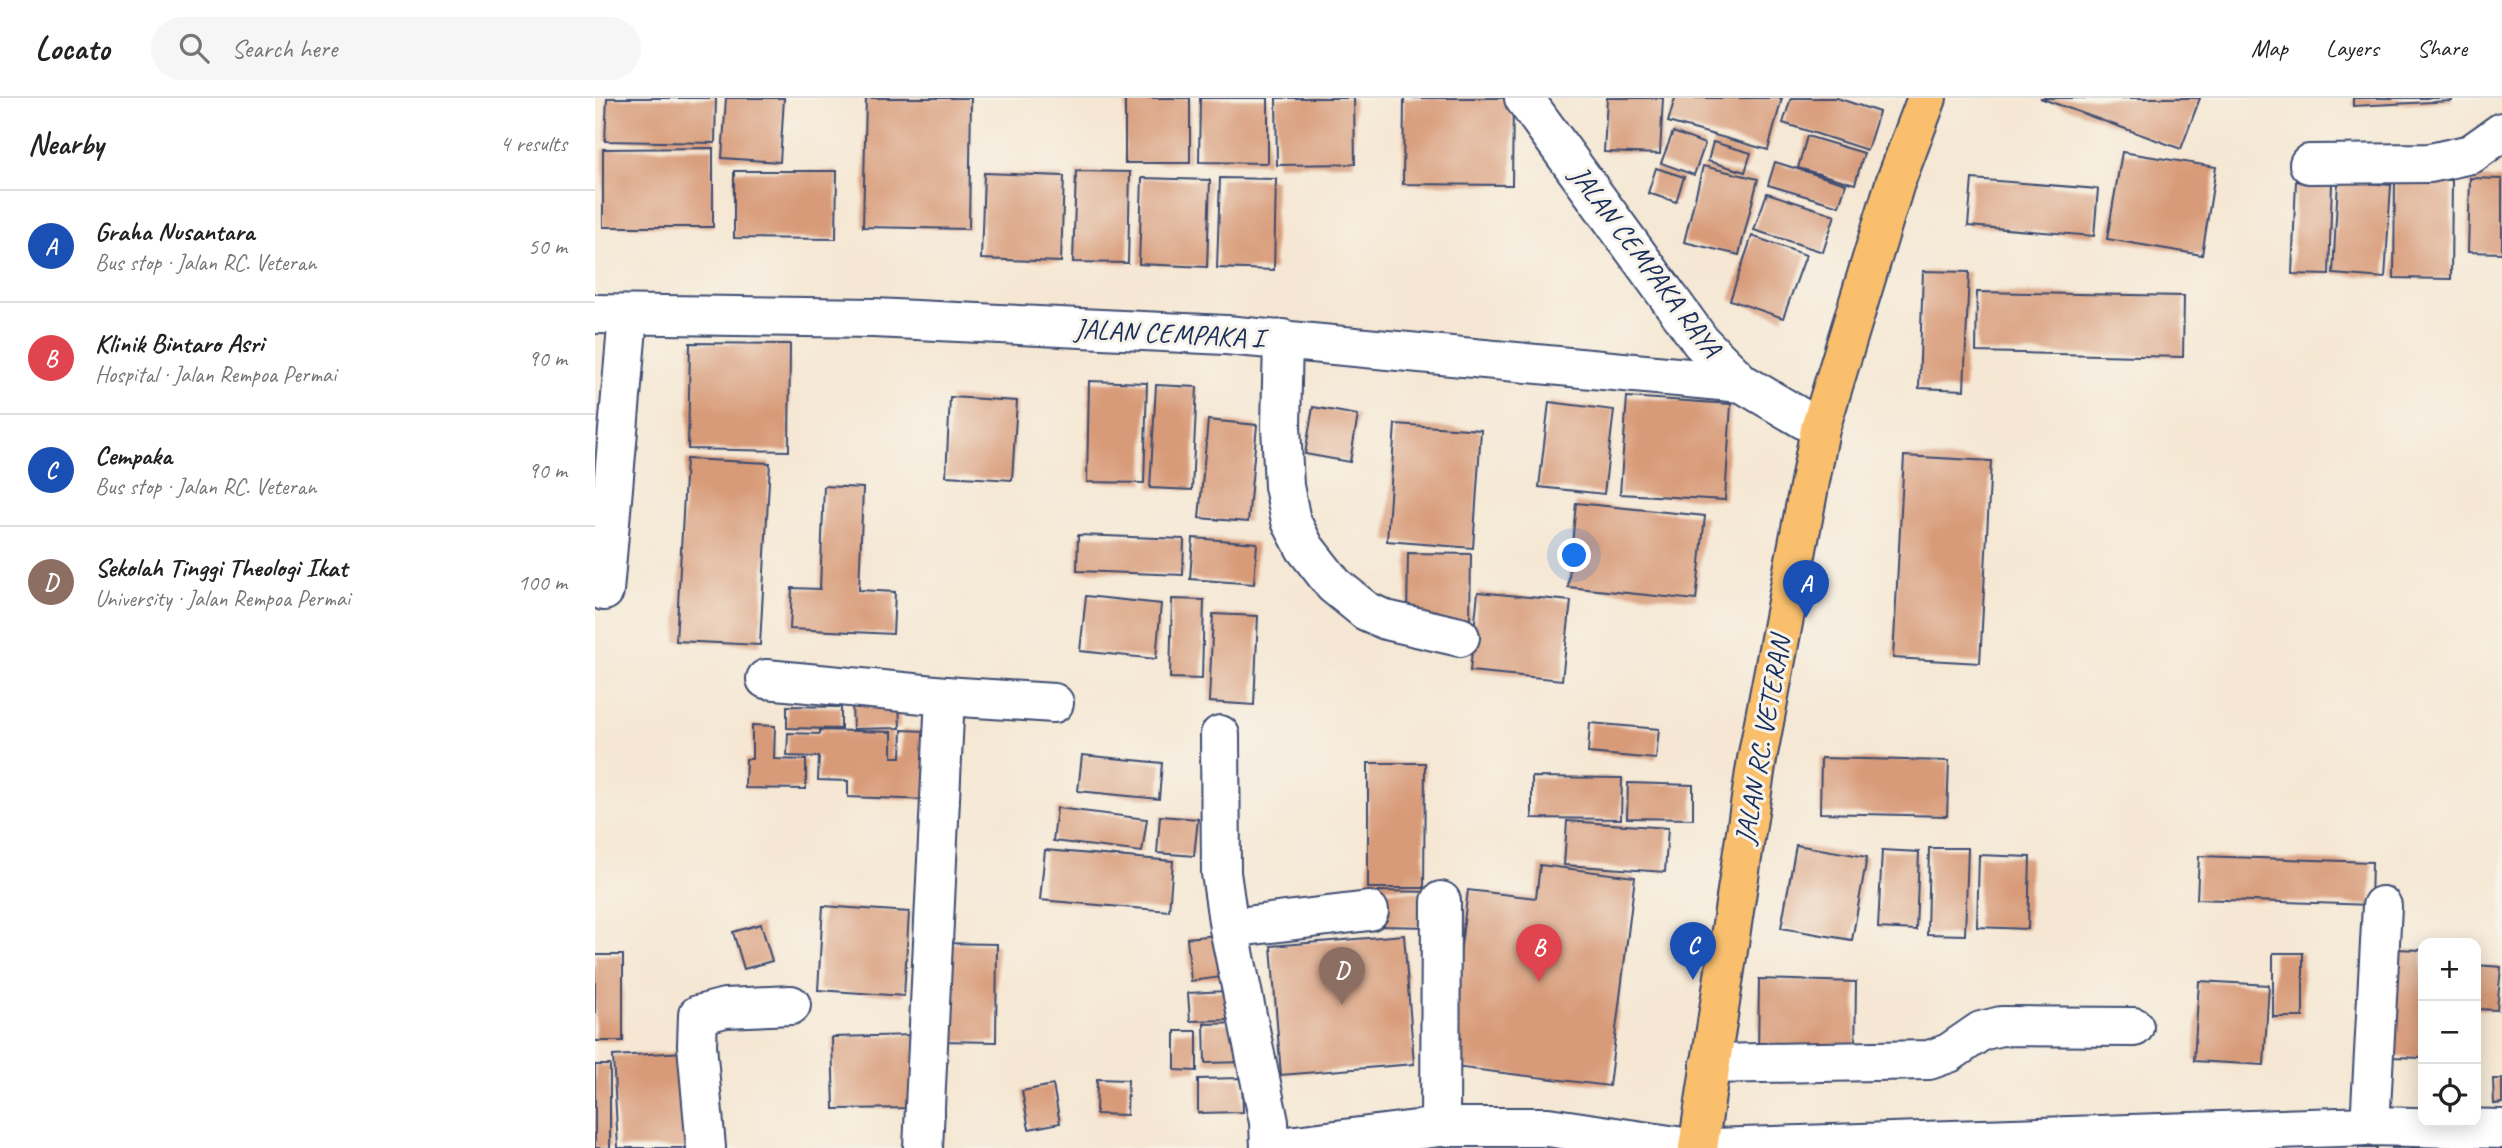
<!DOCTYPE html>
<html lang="en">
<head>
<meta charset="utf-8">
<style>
	:root { --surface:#fff; --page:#f6f6f6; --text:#222; --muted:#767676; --line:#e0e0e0; --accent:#0b8043 }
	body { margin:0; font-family:Caveat,sans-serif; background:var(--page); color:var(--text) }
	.controls { position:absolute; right:21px; bottom:21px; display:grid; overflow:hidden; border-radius:14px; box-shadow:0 4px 18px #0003 }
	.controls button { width:63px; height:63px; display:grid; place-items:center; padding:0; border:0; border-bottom:2px solid var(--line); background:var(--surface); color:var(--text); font:35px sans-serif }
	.you { position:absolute; left:980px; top:458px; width:24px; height:24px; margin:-18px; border:5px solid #fff; border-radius:50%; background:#1a73e8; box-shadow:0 0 0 10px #1a73e833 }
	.badge { display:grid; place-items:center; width:46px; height:46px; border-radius:50%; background:var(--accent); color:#fff; font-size:23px; font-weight:700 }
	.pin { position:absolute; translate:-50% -58px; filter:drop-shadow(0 2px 4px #0008) }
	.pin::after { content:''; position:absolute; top:37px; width:24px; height:21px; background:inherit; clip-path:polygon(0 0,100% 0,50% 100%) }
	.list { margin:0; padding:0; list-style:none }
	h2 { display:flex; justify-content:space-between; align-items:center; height:91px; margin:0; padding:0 28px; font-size:30px }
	h2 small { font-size:23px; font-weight:400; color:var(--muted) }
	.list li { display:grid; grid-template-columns:46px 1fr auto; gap:21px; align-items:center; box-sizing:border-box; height:112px; padding:0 28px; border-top:2px solid var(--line) }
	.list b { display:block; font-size:26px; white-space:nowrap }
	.list p { margin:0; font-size:23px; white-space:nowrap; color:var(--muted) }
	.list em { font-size:23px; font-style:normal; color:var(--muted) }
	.icon { flex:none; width:38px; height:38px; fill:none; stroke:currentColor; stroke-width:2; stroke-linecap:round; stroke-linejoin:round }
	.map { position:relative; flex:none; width:1907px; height:1050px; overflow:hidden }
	header { display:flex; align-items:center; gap:42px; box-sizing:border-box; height:98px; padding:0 35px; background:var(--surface); border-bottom:2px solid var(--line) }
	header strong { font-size:33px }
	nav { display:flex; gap:38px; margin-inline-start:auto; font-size:24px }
	.search { width:490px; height:63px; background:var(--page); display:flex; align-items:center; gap:18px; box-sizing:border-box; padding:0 24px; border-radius:38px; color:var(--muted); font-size:26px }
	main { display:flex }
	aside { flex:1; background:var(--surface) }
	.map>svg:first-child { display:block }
	.building { fill:#d89b79 }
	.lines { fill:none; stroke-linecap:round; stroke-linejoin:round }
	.minor-casing { stroke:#3c4b70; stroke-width:42 }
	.major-casing { stroke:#3c4b70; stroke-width:42 }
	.minor { stroke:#fff; stroke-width:38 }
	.major { stroke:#f9bf6d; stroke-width:38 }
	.labels { text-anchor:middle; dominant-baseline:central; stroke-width:6; stroke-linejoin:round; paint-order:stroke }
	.street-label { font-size:28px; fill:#1b2f5e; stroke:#f7f3e8 }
</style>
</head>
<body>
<header>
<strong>Locato</strong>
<div class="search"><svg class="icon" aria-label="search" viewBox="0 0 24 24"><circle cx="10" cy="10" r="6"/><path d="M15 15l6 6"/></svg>Search here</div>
<nav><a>Map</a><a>Layers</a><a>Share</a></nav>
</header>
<main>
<aside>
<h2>Nearby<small>4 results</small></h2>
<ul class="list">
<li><span class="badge" style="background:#1a4fb4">A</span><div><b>Graha Nusantara</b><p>Bus stop · Jalan RC. Veteran</p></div><em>50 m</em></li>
<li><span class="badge" style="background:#e0444e">B</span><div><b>Klinik Bintaro Asri</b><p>Hospital · Jalan Rempoa Permai</p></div><em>90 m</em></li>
<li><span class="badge" style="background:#1a4fb4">C</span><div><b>Cempaka</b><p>Bus stop · Jalan RC. Veteran</p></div><em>90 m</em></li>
<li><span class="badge" style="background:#8d6e63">D</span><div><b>Sekolah Tinggi Theologi Ikat</b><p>University · Jalan Rempoa Permai</p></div><em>100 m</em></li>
</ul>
</aside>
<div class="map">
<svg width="1907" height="1050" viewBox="0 0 1907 1050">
	<rect width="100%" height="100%" fill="#f7f3e8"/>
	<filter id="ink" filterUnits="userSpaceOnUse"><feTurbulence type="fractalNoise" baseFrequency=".0143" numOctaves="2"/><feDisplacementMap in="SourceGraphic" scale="14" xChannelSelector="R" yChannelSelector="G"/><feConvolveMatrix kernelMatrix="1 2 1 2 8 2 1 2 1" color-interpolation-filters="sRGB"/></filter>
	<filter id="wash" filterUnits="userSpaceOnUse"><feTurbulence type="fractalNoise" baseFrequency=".00686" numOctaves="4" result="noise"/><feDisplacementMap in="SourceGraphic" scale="28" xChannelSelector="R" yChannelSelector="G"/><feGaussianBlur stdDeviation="1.57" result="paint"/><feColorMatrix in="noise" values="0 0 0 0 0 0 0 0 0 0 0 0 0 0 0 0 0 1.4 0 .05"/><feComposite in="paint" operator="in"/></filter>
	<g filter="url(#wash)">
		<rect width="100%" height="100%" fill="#f5e7d3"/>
		<g id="blocks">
			<g class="building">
				<path d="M12 0H121L120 45 10 43Z"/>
				<path d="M131 0H189L185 64 127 60Z"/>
				<path d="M271 0H376L374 131 268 129Z"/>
				<rect x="530" y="0" width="65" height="65"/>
				<path d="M605 0H673V65L604 64Z"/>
				<path d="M681 0H759L760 66 682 67Z"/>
				<path d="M809 0H918L917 87 808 86Z"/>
				<path d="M1012 0H1068L1065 56 1009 54Z"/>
				<path d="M1080 0H1187L1173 52 1073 24Z"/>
				<path d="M1196 0H1242L1284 14 1272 52 1188 25Z"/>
				<path d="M1445 0H1605L1586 51Z"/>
				<path d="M1758 0H1857V3L1758 8Z"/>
				<path d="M1078 34 1110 46 1099 77 1066 65Z"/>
				<path d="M1212 38 1269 55 1260 86 1203 70Z"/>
				<path d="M1118 44 1156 55 1150 74 1113 63Z"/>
				<path d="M118 50V129H8V51Z"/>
				<path d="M1527 54 1621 69 1607 157 1512 141Z"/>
				<path d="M1180 64 1251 86 1244 108 1173 87Z"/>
				<path d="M1108 68 1163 81 1144 157 1089 144Z"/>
				<path d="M1061 70 1089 79 1081 104 1053 95Z"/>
				<path d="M139 73H242L241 141 139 140Z"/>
				<path d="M481 73 535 74 533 165 478 164Z"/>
				<path d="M389 75 469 78 466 164 386 161Z"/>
				<path d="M547 80 615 82 612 169 544 166Z"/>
				<path d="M625 80 681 81 679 172 622 170Z"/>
				<path d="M1875 80 1907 81V155L1873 154Z"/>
				<path d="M1377 81 1503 91 1499 138 1373 128Z"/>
				<path d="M1800 81 1857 82 1856 181 1799 180Z"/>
				<path d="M1701 83 1737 85 1734 177 1697 176Z"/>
				<path d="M1743 83 1796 87 1790 180 1738 176Z"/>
				<path d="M1172 95 1240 117 1228 154 1159 132Z"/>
				<path d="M1157 138 1211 157 1188 220 1135 202Z"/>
				<path d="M1328 173 1374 174 1369 292 1324 290Z"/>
				<path d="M1382 194 1589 198 1588 259 1381 254Z"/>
				<path d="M95 245 195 246 194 353 93 351Z"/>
				<path d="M494 283 552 285 549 385 492 384Z"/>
				<path d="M561 287 602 289 597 392 555 390Z"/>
				<path d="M355 299 422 303 417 382 351 378Z"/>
				<path d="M1032 299 1136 306 1130 402 1025 396Z"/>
				<path d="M954 304 1019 312 1009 396 944 389Z"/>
				<path d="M718 309 763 317 755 364 710 356Z"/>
				<path d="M613 322 662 327 653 424 604 420Z"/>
				<path d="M800 326 886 332 878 450 792 443Z"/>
				<path d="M1309 358 1396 363 1385 565 1298 560Z"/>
				<path d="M91 361 175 365 165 547 81 543Z"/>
				<path d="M229 388 268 390 264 492 300 494 298 536 195 531 197 490 225 491Z"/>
				<path d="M981 405 1110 418 1101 502 973 489Z"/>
				<path d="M483 437 589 441 588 477 482 473Z"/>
				<path d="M598 440 662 445 659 486 595 481Z"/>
				<path d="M813 455 876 456 875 523 812 522Z"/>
				<path d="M883 494 976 503 967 582 875 573Z"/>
				<path d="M491 498 566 506 561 561 485 553Z"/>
				<path d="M577 501 609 502 607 581 575 580Z"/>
				<path d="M618 516 663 518 659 607 614 604Z"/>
				<path d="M304 604 305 630 258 631 257 605Z"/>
				<path d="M192 608 246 609V631L192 630Z"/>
				<path d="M995 625 1064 631 1061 661 993 655Z"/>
				<path d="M157 627 180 628 179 661 211 662V691L150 690 151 661H157Z"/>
				<path d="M225 632 297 634V659H306L307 632 332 633 336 702 253 699V683L223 682 224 659 192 658 193 635 225 636Z"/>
				<path d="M487 657 567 665 564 701 483 693Z"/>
				<path d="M1226 660 1354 663 1352 718 1225 715Z"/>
				<path d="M773 665H830L829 790H773Z"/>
				<path d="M937 679 1027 680 1026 721 937 720Z"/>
				<path d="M1033 685 1098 687V721L1032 720Z"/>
				<path d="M462 710 552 721 547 754 458 743Z"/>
				<path d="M565 718 603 721 599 758 562 755Z"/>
				<path d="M972 723 1073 730 1070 774 969 767Z"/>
				<path d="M1201 747 1272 759 1257 842 1186 830Z"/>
				<path d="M1334 750H1373L1370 837 1332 836Z"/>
				<path d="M450 752 578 763 574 813 445 802Z"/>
				<path d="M1287 752 1324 754 1321 832 1283 830Z"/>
				<path d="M1384 757 1435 759 1433 831 1382 829Z"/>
				<path d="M1604 758 1777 764 1776 807 1602 801Z"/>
				<path d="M945 767 1040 779 1014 988 851 968 873 792 941 800Z"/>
				<path d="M784 793 837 794 836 829 783 828Z"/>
				<path d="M228 808 314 814 309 898 223 892Z"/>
				<path d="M166 826 177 863 149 871 138 834Z"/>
				<path d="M622 837 627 879 596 883 592 840Z"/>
				<path d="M809 837 819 966 686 977 676 848Z"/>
				<path d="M344 845 402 846 401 944 343 943Z"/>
				<path d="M1799 851 1828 852V960L1797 959Z"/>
				<rect x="1678" y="855" width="30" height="64"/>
				<rect x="0" y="857" width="28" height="86"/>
				<path d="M1881 867 1906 869 1902 912 1881 911Z"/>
				<path d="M1164 881 1261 884 1260 961 1163 959Z"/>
				<path d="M1604 883 1674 887 1669 967 1599 963Z"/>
				<path d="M631 893 632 922 595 923 593 895Z"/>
				<path d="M651 925 652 964 610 965 609 926Z"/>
				<path d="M580 933H602V973L580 972Z"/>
				<path d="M321 937 322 1010 239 1011 237 939Z"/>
				<path d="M91 954 97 1050H23L18 958Z"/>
				<rect x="0" y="967" width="15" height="83"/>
				<path d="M647 980 648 1014 603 1015V981Z"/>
				<path d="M502 981 533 982 532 1017 501 1016Z"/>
				<path d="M1898 981H1907V1005L1899 1006Z"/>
				<path d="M458 987 465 1025 434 1031 427 993Z"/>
				<rect x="1764" y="1042" width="18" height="8"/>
				<path d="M1797 1046 1844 1047V1050H1797Z"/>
			</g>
		</g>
	</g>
	<g filter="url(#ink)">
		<use href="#blocks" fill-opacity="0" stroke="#3c4b70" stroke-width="2"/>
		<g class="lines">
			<g class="minor-casing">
				<g id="minor">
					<path d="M929 0 1106 244 1147 285 1225 331"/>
					<path d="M1714 66 1835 65 1876 56 1907 34"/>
					<path d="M0 216 279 220 631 237 1147 285"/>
					<path d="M688 241 686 328 689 388 696 423 710 450 739 487 771 513 791 522 865 539"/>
					<path d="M9 493 33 218"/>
					<path d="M171 581 350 598 328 1050"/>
					<path d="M350 598 459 605"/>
					<path d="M625 637 626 775 634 830"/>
					<path d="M1115 966 1334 962 1354 955 1386 933 1406 928 1539 929"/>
					<path d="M1775 1028 1787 808"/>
					<path d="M845 1029 846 803"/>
					<path d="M111 1050 102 947 103 917 130 910 196 907"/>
					<path d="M675 1050 674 1024 634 830 774 813"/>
					<path d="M676 1050 845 1029H953L1095 1050"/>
					<path d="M1117 1050 1775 1028 1907 1031"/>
				</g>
			</g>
			<g class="major-casing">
				<path id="major" d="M1103 1050 1162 661 1225 331 1300 85 1332 0"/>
			</g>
			<use href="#minor" class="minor"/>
			<use href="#major" class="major"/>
		</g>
	</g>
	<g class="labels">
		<g class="street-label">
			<text transform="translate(1051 163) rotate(53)">JALAN CEMPAKA RAYA</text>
			<text transform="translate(574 235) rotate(3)">JALAN CEMPAKA I</text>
			<text transform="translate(1167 642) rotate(-80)">JALAN RC. VETERAN</text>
		</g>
	</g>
</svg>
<div class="controls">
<button>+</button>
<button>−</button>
<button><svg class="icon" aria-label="locate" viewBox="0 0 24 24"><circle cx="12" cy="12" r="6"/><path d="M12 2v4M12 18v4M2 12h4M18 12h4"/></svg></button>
</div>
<div class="you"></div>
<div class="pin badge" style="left:1211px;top:520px;background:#1a4fb4">A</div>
<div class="pin badge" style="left:944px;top:884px;background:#e0444e">B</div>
<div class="pin badge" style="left:1098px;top:882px;background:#1a4fb4">C</div>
<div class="pin badge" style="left:747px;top:907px;background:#8d6e63">D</div>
</div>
</main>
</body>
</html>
